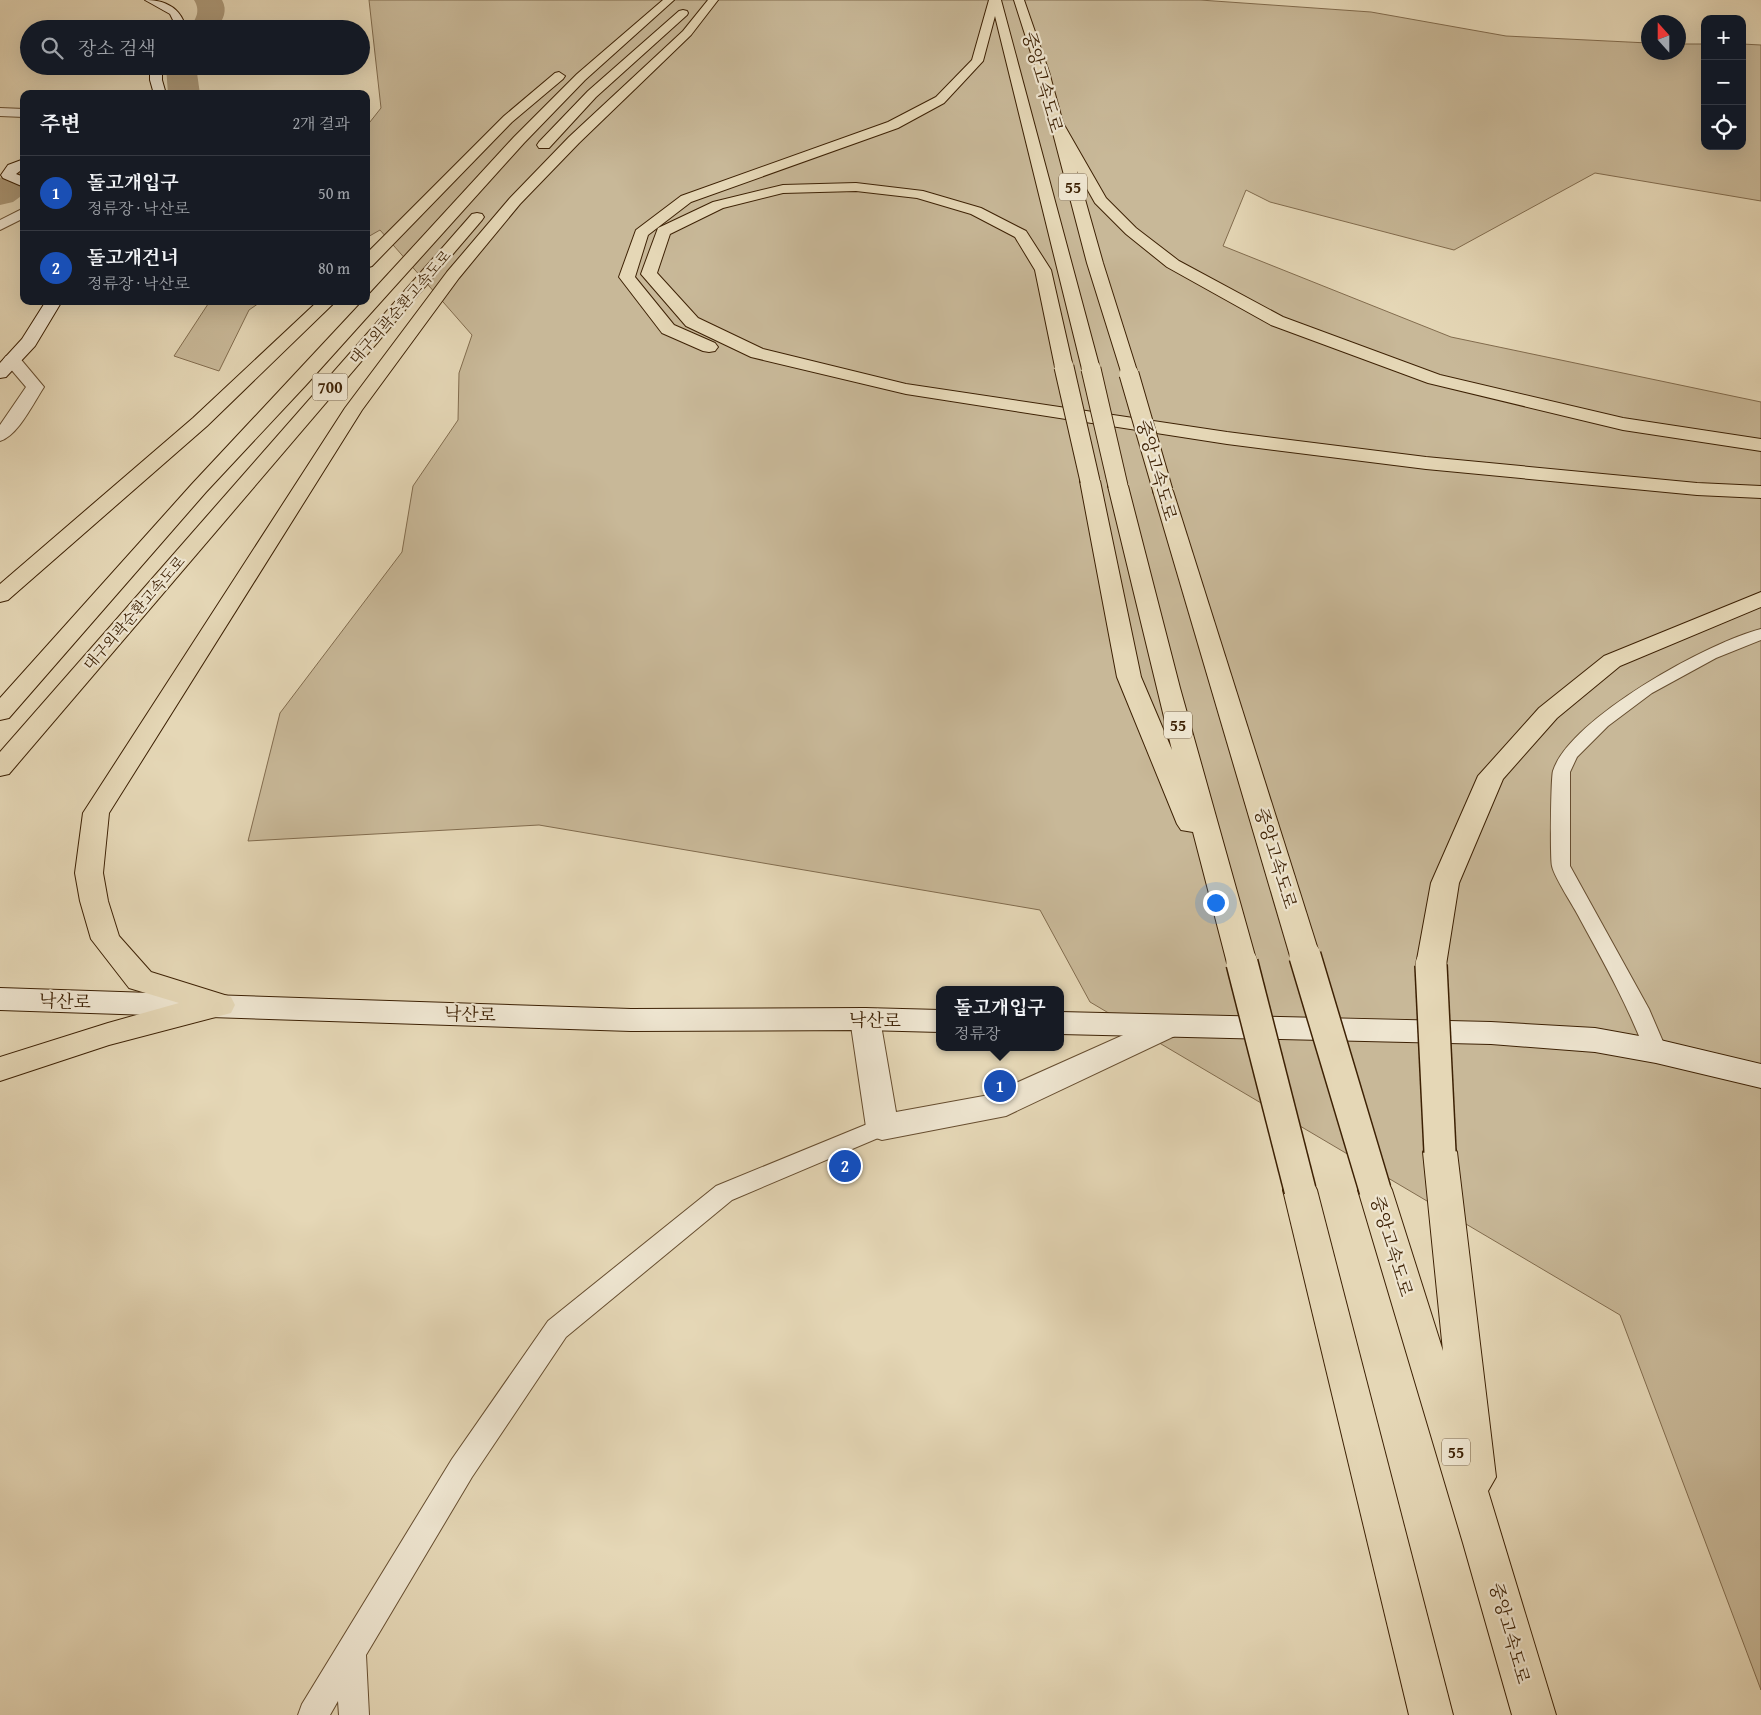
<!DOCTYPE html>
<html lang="ko">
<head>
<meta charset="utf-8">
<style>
	:root { --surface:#171b24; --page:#20242c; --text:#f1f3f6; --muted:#9ea1a6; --line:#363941; --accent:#1a73e8 }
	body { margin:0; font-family:"Gentium Book Plus","Noto Serif KR",serif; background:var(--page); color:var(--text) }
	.controls { position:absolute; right:15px; top:15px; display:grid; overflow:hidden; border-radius:10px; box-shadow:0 5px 20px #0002 }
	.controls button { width:45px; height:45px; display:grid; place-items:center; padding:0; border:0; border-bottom:1px solid var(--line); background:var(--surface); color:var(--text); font:25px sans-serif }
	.compass { position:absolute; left:1641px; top:15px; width:45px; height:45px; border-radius:50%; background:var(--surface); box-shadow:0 5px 20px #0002; rotate:339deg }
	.you { position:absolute; left:1215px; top:902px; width:18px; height:18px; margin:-12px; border:4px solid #fff; border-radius:50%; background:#1a73e8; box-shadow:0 0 0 8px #1a73e833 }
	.badge { display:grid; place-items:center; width:32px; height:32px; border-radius:50%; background:var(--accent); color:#fff; font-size:16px; font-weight:700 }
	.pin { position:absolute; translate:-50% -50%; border:2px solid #fff; box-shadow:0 1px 5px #0006 }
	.popup { position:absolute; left:936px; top:986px; width:128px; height:65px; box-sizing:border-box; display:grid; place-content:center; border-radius:10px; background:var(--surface); filter:drop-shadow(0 1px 4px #0005); font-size:16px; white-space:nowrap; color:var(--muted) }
	.popup b { font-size:19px; color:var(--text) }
	.popup::after { content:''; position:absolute; left:50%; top:100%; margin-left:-10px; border:10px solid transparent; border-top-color:var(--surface) }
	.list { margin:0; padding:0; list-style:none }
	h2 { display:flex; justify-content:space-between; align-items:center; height:65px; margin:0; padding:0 20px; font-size:21px }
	h2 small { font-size:16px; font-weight:400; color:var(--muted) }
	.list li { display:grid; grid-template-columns:32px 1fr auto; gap:15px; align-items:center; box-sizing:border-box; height:75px; padding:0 20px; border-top:1px solid var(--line) }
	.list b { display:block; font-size:19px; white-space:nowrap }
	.list p { margin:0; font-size:16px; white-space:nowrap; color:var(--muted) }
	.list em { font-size:16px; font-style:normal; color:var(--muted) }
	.icon { flex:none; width:28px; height:28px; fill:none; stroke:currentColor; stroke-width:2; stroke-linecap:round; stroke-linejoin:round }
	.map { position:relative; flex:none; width:1761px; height:1715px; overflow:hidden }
	.search { position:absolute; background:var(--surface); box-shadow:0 5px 20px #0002; left:20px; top:20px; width:350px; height:55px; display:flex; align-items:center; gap:12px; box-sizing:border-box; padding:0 18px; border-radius:28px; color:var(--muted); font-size:19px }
	.panel { position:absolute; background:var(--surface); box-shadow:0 5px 20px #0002; left:20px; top:90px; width:350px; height:215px; border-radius:10px }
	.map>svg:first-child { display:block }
	.green { fill:#c8b898; stroke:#826c4e }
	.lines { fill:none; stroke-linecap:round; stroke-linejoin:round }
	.river { fill:#ac9979; fill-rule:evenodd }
	.lane-casing { stroke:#674e30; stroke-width:2 }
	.street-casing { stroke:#674e30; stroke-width:2 }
	.secondary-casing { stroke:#3d2104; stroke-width:2 }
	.highway-casing { stroke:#3d2104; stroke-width:2 }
	.lane { fill:#eee5d0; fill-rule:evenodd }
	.street { fill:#eee5d0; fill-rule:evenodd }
	.secondary { fill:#eee5d0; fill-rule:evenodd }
	.highway { fill:#e5d7b6; fill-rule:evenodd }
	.highway-bridge-far1-casing { stroke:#3d2104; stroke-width:21; stroke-linecap:butt }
	.highway-bridge-casing { stroke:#3d2104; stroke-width:34; stroke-linecap:butt }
	.highway-bridge-far1 { stroke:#e5d7b6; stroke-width:19 }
	.highway-bridge { stroke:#e5d7b6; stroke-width:31 }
	.labels { text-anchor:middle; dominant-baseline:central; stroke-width:4.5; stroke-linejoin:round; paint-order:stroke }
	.far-street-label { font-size:15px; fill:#3d2104; stroke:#eee5d0 }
	.shield { fill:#eee5d0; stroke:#725c41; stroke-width:1 }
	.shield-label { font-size:16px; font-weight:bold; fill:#3d2104 }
	.street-label { font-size:18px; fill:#3d2104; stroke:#eee5d0 }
</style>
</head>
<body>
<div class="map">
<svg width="1761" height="1715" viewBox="0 0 1761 1715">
	<rect width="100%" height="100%" fill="#e5d7b6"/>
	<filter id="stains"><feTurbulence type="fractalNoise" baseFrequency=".004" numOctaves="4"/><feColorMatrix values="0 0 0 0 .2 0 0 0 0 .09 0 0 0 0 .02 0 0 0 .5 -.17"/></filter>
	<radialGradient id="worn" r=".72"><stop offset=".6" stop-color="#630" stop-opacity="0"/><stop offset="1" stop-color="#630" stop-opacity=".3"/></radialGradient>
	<g class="green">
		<path d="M369 0H1200L1371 12 1506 36 1648 43V52H1678L1679 44H1705V146H1742V44L1761 45V201L1595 173 1454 250 1270 202 1246 190 1223 246 1451 337 1761 402V1690L1620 1315 1090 1002 1040 910 539 825 248 841 280 713 402 552 413 486 458 420 459 373 472 335 380 230 366 238V127L381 108Z"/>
		<path d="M210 301H262L249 310 219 371 174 356Z"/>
	</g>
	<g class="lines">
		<g class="river">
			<path d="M194 0H222C228 11 223 19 217 29H189C196 19 201 11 194 0Z"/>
			<path d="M166 66H196L200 94H168Z"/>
			<path d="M24 167V194L13 202 0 205V178L11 170Z"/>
		</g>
		<g class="lane-casing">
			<g id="lane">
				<path d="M1761 629V640L1716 658 1652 693 1608 726 1577 757 1570 772V866L1649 1009 1667 1051 1664 1057 1656 1059 1648 1057 1645 1051C1627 1004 1604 963 1580 919 1574 907 1554 877 1552 866 1550 858 1551 777 1553 771 1570 718 1709 642 1761 629Z"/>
				<path d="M882 1118 890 1121 893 1127 890 1133 732 1200 566 1337 472 1477 366 1655 369 1715H339L338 1701 330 1715H298L302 1704 452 1459 548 1321 716 1186Z"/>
			</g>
		</g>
		<g class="street-casing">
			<g id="street">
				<path d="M0 108 24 109V117L0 116Z"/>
				<path d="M24 208V218L0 230V220Z"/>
				<path d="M12 355 18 356 44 387C34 402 18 436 0 441V425L26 387 3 360 6 356Z"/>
				<path d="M865 1008 876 1011 880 1019 896 1112 989 1095 1168 1015 1179 1018 1183 1026 1179 1034 1006 1116 882 1140 870 1136 866 1127 850 1019 854 1011Z"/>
			</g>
		</g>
		<g class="secondary-casing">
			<g id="secondary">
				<path d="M145 0C161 0 176 5 183 20L180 29H169L173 20 170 14Z"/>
				<path d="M150 66H162V80L166 94H154L150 80Z"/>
				<path d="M24 159V168L16 174 24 177V187L3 178 1 175 8 165Z"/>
				<path d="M46 301H62L35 346 6 377 0 378V363L22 339Z"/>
				<path d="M0 988 631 1009 865 1008 940 1010V1032L865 1030 631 1031 0 1010Z"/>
				<path d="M1060 1012 1491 1022 1595 1028 1656 1039 1761 1064V1088L1656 1063 1595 1052 1491 1044 1060 1034Z"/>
			</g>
		</g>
		<g class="highway-casing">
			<g id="highway">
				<path d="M663 0H674L585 80 524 143 306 385 206 492 9 718 0 720V698L192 484 363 301H366V298L514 137 577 74Z"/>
				<path d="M708 0H718L691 35 579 143 520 204 459 278 362 410 109 813 103 873 108 901 119 936 151 972 231 997 235 1005 231 1013 109 1045 0 1081V1057L108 1023 179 1003 129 988 91 939 80 901 75 873 83 813 345 408 447 272 510 198 569 137 683 31Z"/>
				<path d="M989 0H1001L1100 369 1097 373 1091 374 1085 373 1082 369 995 16 983 61 944 103 898 128 691 202 648 235 635 277 674 325 715 343 718 347 715 351 709 352 703 351 662 333 619 277 636 230 681 196 888 122 936 97 972 60Z"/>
				<path d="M1014 0H1024L1049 72 1063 123 1106 198 1136 228 1179 261 1283 317 1440 375 1623 418 1761 439V451L1623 430 1428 383 1271 325 1167 267 1126 234 1095 203 1077 171 1103 263 1138 374 1135 378 1129 379 1123 378 1087 263 1037 72Z"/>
				<path d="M683 10 687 11 688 13 687 15 596 97 549 148H539L537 145 539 142 588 91 679 11Z"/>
				<path d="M559 72 565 76 563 79 512 122 372 266 366 268V254L504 116 555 73Z"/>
				<path d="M856 183 923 191 981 208 1026 231 1051 270 1073 367 1070 371 1064 372 1058 371 1055 367 1035 270 1015 237 971 214 917 198 856 191 783 193 723 208 670 234 657 273 698 318 763 349 906 384 1227 432 1426 457 1697 483 1761 486V498L1697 495 1426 469 1227 444 906 394 751 357 686 326 641 274 658 228 713 202 783 185Z"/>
				<path d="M477 213 482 214 484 217 482 220 9 774 0 776V752L472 214Z"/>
				<path d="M318 301H336L207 426 8 600 0 602V584L193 418Z"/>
				<path d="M1090 475 1097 477 1100 481 1141 677 1172 750 1108 486 1111 482 1118 480 1125 482 1128 486 1180 688 1257 963 1252 970 1242 973 1232 970 1227 963 1193 832 1181 830 1177 824 1117 677 1080 481 1083 477Z"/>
				<path d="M1163 485 1170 487 1173 491 1320 956 1315 963 1305 966 1295 963 1290 956 1153 491 1156 487Z"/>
				<path d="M1761 592V607L1620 666 1557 718 1503 779 1459 883 1446 965 1441 972 1431 975 1421 972 1416 965 1431 883 1478 776 1539 708 1604 656Z"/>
				<path d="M1440 1139 1452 1143 1457 1152 1496 1477 1488 1491 1556 1715H1512L1463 1543 1358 1190 1363 1180 1375 1176 1387 1180 1392 1190 1443 1351 1423 1152 1428 1143Z"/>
				<path d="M1300 1176 1312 1180 1317 1190 1453 1715H1409L1283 1190 1288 1180Z"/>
			</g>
		</g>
		<use href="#lane" class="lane"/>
		<use href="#street" class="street"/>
		<use href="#secondary" class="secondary"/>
		<use href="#highway" class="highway"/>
		<g class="highway-bridge-far1-casing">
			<g id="highway-bridge-far1">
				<path d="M1064 367 1090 481"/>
				<path d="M1091 369 1118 486"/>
				<path d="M1129 374 1163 491"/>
			</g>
		</g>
		<g class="highway-bridge-casing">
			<g id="highway-bridge">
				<path d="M1305 956 1375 1190"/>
				<path d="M1242 963 1300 1190"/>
				<path d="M1431 965 1440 1152"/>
			</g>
		</g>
		<use href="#highway-bridge-far1" class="highway-bridge-far1"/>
		<use href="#highway-bridge" class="highway-bridge"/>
	</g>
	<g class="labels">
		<g class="far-street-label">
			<text transform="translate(400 307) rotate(-49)">대구외곽순환고속도로</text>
			<text transform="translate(134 613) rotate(-49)">대구외곽순환고속도로</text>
		</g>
		<g class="shield">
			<rect x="1059" y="173.5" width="28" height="27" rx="4"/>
			<rect x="312.5" y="373.5" width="35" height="27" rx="4"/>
			<rect x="1164" y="711.5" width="28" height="27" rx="4"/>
			<rect x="1442" y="1438.5" width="28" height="27" rx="4"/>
		</g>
		<g class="shield-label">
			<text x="1073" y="187">55</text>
			<text x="330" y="387">700</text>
			<text x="1178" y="725">55</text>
			<text x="1456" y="1452">55</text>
		</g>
		<g class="street-label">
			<text transform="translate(1043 82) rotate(74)">중앙고속도로</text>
			<text transform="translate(1157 470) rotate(74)">중앙고속도로</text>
			<text transform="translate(1276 858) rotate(73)">중앙고속도로</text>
			<text transform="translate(65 1001) rotate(2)">낙산로</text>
			<text transform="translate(470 1014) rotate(2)">낙산로</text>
			<text transform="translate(875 1020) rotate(1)">낙산로</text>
			<text transform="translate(1392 1246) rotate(73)">중앙고속도로</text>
			<text transform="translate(1510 1633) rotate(74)">중앙고속도로</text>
		</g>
	</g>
	<rect width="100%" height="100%" filter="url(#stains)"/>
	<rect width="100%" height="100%" fill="url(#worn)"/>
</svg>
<div class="controls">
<button>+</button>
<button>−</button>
<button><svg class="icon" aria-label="locate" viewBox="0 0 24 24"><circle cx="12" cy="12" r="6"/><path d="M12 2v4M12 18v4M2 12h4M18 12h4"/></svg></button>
</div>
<svg class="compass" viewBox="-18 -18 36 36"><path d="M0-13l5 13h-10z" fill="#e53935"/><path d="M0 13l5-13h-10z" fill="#9ea1a6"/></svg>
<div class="you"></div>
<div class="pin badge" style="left:1000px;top:1086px;background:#1a4fb4">1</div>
<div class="popup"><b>돌고개입구</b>정류장</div>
<div class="pin badge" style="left:845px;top:1166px;background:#1a4fb4">2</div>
<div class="search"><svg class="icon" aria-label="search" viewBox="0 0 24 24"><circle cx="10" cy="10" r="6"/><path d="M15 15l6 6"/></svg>장소 검색</div>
<section class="panel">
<h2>주변<small>2개 결과</small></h2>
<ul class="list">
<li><span class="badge" style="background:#1a4fb4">1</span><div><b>돌고개입구</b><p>정류장 · 낙산로</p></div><em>50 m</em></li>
<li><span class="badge" style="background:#1a4fb4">2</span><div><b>돌고개건너</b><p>정류장 · 낙산로</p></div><em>80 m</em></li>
</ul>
</section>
</div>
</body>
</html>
